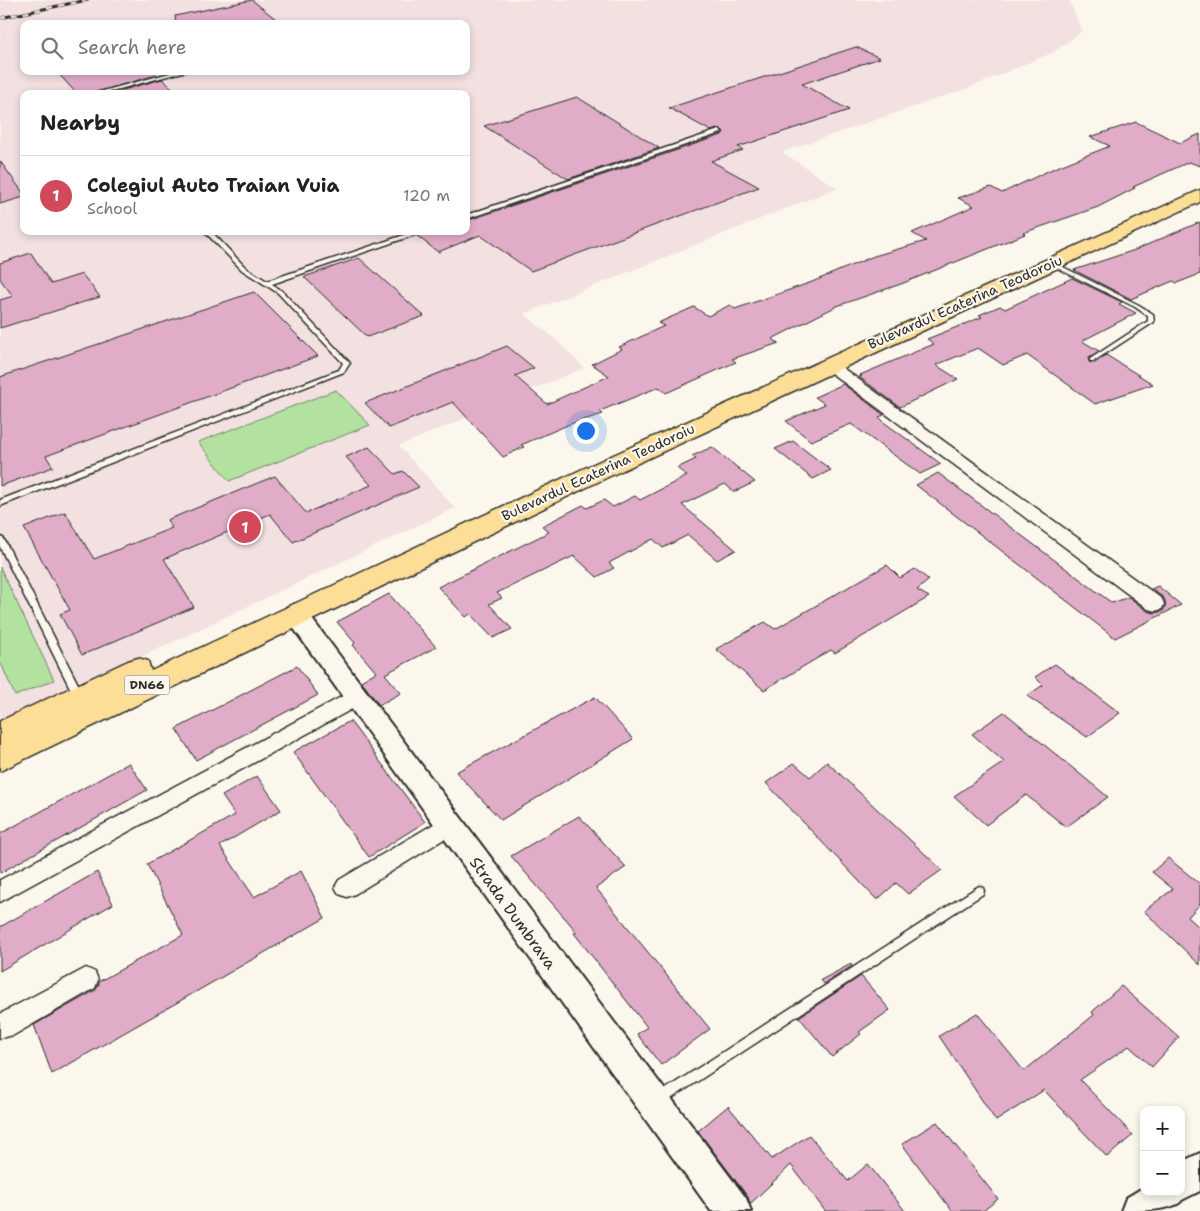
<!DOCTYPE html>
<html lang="en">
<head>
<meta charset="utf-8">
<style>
	:root { --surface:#fff; --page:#f2f2f2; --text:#222; --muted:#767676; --line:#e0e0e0; --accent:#d1495b }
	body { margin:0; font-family:"Shantell Sans",sans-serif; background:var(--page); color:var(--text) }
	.controls { position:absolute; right:15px; bottom:15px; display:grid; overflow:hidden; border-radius:10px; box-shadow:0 2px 8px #0003 }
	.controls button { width:45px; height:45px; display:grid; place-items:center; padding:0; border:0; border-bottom:1px solid var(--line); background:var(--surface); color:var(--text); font:25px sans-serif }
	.you { position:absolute; left:585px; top:430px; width:18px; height:18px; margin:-12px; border:4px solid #fff; border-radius:50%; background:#1a73e8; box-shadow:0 0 0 8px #1a73e833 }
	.badge { display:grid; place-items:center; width:32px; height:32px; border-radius:50%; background:var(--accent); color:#fff; font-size:16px; font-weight:700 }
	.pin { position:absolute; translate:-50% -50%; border:2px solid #fff; box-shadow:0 1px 5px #0006 }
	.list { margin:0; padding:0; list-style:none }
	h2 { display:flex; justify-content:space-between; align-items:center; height:65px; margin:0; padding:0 20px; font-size:21px }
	h2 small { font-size:16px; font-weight:400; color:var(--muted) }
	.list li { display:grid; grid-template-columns:32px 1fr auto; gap:15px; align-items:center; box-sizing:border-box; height:80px; padding:0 20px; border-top:1px solid var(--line) }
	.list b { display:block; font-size:19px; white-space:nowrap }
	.list p { margin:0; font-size:16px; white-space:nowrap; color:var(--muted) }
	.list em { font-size:16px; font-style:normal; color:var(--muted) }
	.icon { flex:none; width:28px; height:28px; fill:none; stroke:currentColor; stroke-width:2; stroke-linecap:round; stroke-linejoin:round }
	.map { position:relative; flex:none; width:1200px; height:1211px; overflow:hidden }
	.search { position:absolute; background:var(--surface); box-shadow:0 2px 8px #0003; left:20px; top:20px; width:450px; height:55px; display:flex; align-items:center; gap:12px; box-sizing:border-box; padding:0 18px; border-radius:10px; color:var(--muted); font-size:19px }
	.panel { position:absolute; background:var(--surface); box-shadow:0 2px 8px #0003; left:20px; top:90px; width:450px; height:145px; border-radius:10px }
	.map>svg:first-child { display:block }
	.built { fill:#f3e0e1; fill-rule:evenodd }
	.green { fill:#b2e1a0; stroke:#6e8666 }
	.building { fill:#e0acc8; stroke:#2b2b2b }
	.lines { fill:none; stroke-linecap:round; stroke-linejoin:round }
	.service-casing { stroke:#2b2b2b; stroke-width:3 }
	.minor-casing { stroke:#2b2b2b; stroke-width:3 }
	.tertiary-casing { stroke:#2b2b2b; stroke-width:4 }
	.primary-casing { stroke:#2b2b2b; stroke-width:3 }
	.service { fill:#fbf7ec; fill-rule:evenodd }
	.minor { fill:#fbf7ec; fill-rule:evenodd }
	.tertiary { fill:#fbf7ec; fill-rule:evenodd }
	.primary { fill:#fcde96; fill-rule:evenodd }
	.rail-casing { stroke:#2b2b2b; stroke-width:3 }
	.rail { stroke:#fbf7ec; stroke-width:2; stroke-dasharray:6; stroke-linecap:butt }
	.labels { text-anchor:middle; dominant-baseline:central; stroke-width:4.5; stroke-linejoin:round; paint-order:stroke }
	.shield { fill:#fbf7ec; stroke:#696865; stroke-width:1 }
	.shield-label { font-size:12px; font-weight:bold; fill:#2b2b2b }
	.street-label { font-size:14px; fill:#2b2b2b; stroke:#fbf7ec }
	.near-street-label { font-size:16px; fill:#2b2b2b; stroke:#fbf7ec }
</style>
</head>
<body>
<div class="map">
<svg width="1200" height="1211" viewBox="0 0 1200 1211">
	<rect width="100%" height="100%" fill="#fbf7ec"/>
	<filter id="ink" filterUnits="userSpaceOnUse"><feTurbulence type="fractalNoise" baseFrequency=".02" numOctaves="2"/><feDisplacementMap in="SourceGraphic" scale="10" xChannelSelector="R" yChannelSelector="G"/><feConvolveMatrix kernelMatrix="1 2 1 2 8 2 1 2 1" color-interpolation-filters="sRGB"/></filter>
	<g filter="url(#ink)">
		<path class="built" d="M0 0H1069L1082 31 1054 52 971 87 782 152 837 188 524 314 553 337 584 368 399 446 455 508 0 724ZM24 24H466V71H24ZM24 94H466V231H24Z"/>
		<g class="green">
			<path d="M336 390 370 425 229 481 198 442Z"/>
			<path d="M0 567 54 680 15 696 0 661Z"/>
		</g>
		<g class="building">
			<path d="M252 0 282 24H176L175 16Z"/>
			<path d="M856 47 880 58 802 84 849 110 738 147 743 150 711 161 759 187 531 271 480 235 438 252 417 236 428 231H466V221L722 135 724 132 720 128 711 131 669 108Z"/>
			<path d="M56 71H153L157 75 90 94H77Z"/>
			<path d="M162 79 179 94H109Z"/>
			<path d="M577 97 659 148 568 179 484 126Z"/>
			<path d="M1136 122 1180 143 1200 134V166L1189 162 1133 187 1135 188 1098 207 1023 233 1025 234 901 284 837 306 772 339 779 343 732 359 736 362 666 393 659 387 600 411 603 414 570 424 521 445 524 447 503 457 453 402 389 428 365 403 507 346 534 368 515 376 547 404 609 376 592 364 622 349 619 347 664 326 658 323 694 307 708 316 730 305 735 309 812 282 874 256 926 241 912 233 974 206 958 198 991 187 1002 193 1052 169 1110 146 1090 137Z"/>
			<path d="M0 161 24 194V197L0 204Z"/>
			<path d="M1200 222V274L1177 283 1173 281 1131 299 1074 270 1135 250Z"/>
			<path d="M31 253 51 284 82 274 100 297 0 328V300L13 296 0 279V263Z"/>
			<path d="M359 258 424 316 367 337 304 277Z"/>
			<path d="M1072 278 1122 302 1119 304 1136 313 1082 341 1099 351 1089 357V362L1095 363 1106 355 1153 384 1095 404 1027 355 1003 365 978 348 936 365 958 379 900 407 859 377 862 376 860 375 934 344 927 339 982 317 979 315 1000 306 1005 309Z"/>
			<path d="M254 292 318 356 46 456 53 467 0 486V377Z"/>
			<path d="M843 384 884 415 879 417 885 423 941 464 920 474 851 424 811 441 786 421 825 404 815 397Z"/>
			<path d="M793 441 831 470 813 479 775 449Z"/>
			<path d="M369 447 395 474 403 471 419 487 293 542 270 514 164 559 194 607 82 655 60 614 70 610 24 528 65 512 94 559 172 528 167 520 275 476 306 513 371 485 346 457Z"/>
			<path d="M712 447 755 482 734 492 725 484 682 505 736 550 717 560 688 535 663 548 653 539 609 563 614 568 597 577 574 556 497 593 502 598 489 604 512 629 493 638 470 614 466 617 438 587 549 532 542 526 583 505 587 508 604 500 613 507 635 496 640 500 687 476 677 468 696 459 692 456Z"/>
			<path d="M938 473 1112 603 1129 597 1147 611 1154 613 1163 611 1166 605 1164 598 1151 589 1158 586 1181 605 1115 638 916 485Z"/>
			<path d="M887 565 900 578 915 569 929 580 917 590 929 597 835 653 831 650 764 690 716 649 765 622 775 629Z"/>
			<path d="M389 594 436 647 385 674 401 693 379 705 361 681 376 672 353 645 355 643 337 622Z"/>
			<path d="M1055 664 1120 713 1087 737 1027 696 1043 685 1035 677Z"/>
			<path d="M297 666 318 695 196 760 176 729Z"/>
			<path d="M595 697 633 739 501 820 456 772Z"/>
			<path d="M1004 712 1108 797 1066 827 1026 795 986 825 954 796 1004 762 972 734Z"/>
			<path d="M350 721 425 822 369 857 293 752Z"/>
			<path d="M827 762 942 870 908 894 896 883 877 900 766 783 794 763 810 777Z"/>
			<path d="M129 763 147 790 0 873V834Z"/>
			<path d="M257 776 281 810 220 846 254 897 301 871 325 918 52 1074 34 1025 96 990 100 981 183 935 147 864 235 815 222 796Z"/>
			<path d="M579 816 626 867 596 888 710 1029 661 1065 637 1034 647 1027 574 933 577 932 511 856Z"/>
			<path d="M1168 858 1200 884V904L1188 917 1200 928V965L1144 911 1173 889 1152 872Z"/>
			<path d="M97 872 113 904 0 971V927Z"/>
			<path d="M851 964 852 966 824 984 821 980Z"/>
			<path d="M861 976 890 1010 859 1032 861 1034 832 1057 799 1017Z"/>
			<path d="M1121 986 1179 1037 1152 1067 1129 1046 1080 1080 1133 1135 1107 1157 1044 1090 996 1121 939 1036 977 1013 1024 1071 1094 1015 1092 1012Z"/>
			<path d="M728 1106 772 1159 809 1135 848 1181 868 1164 905 1211H825L791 1165 750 1204 748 1197 698 1131Z"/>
			<path d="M937 1122 998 1199 983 1211H952L902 1144Z"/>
		</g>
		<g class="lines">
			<g class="service-casing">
				<g id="service">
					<path d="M177 71H186L101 94H92Z"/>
					<path d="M719 130 722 132 721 133 466 219V215Z"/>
					<path d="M204 231H211L246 268 267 281 416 231H426L272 284 282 291 349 362 350 363 344 372 0 506V500L339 370 343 363 278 293 242 270Z"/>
					<path d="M1051 261 1139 305 1153 314 1154 322 1094 361H1090V359L1148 321V316L1135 307 1049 264 1048 263Z"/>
					<path d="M0 536 4 539 84 696 82 699H76L74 696 0 547Z"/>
					<path d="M979 886 983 888 984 891 983 894 663 1104 659 1106 655 1104 653 1100 655 1096Z"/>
				</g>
			</g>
			<g class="minor-casing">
				<g id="minor">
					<path d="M828 360 833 361 1162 599 1164 604 1162 609 1155 611 1148 609 823 367 821 364 823 361Z"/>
					<path d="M356 689 363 691 366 697 363 703 0 902V880Z"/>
					<path d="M449 815 457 817 460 824 457 831 355 894 347 897 339 894 335 887 339 880Z"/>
					<path d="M86 968 95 972 98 980 95 988 14 1035 0 1038V1014Z"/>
				</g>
			</g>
			<g class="tertiary-casing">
				<g id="tertiary">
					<path d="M295 604 303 607 746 1198 751 1211H711L287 619 283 613 287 607Z"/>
					<path d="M1200 1153V1191L1182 1200C1175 1211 1137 1211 1121 1211L1126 1198 1144 1187V1192H1181V1162Z"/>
				</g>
			</g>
			<g class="primary-casing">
				<path id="primary" d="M1200 190V202L606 478 0 771V721L128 661 138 658 148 661 151 671 589 466Z"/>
			</g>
			<use href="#service" class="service"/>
			<use href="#minor" class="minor"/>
			<use href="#tertiary" class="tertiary"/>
			<use href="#primary" class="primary"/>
			<g class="rail-casing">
				<path id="rail" d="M0 18 87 0"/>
			</g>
			<use href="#rail" class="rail"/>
		</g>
	</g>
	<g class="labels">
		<rect class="shield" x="124.5" y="675.5" width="45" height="19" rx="4"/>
		<g class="shield-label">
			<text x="147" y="685">DN66</text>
		</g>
		<g class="street-label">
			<text transform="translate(965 302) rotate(-24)">Bulevardul Ecaterina Teodoroiu</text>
			<text transform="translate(598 472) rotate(-25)">Bulevardul Ecaterina Teodoroiu</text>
		</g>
		<g class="near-street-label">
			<text transform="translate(513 913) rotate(54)">Strada Dumbrava</text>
		</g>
	</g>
</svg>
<div class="controls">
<button>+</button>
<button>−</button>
</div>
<div class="you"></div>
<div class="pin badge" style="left:245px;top:527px">1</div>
<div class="search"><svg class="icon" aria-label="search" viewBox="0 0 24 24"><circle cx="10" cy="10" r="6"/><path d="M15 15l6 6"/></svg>Search here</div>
<section class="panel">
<h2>Nearby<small></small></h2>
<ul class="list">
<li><span class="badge">1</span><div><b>Colegiul Auto Traian Vuia</b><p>School</p></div><em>120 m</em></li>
</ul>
</section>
</div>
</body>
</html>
